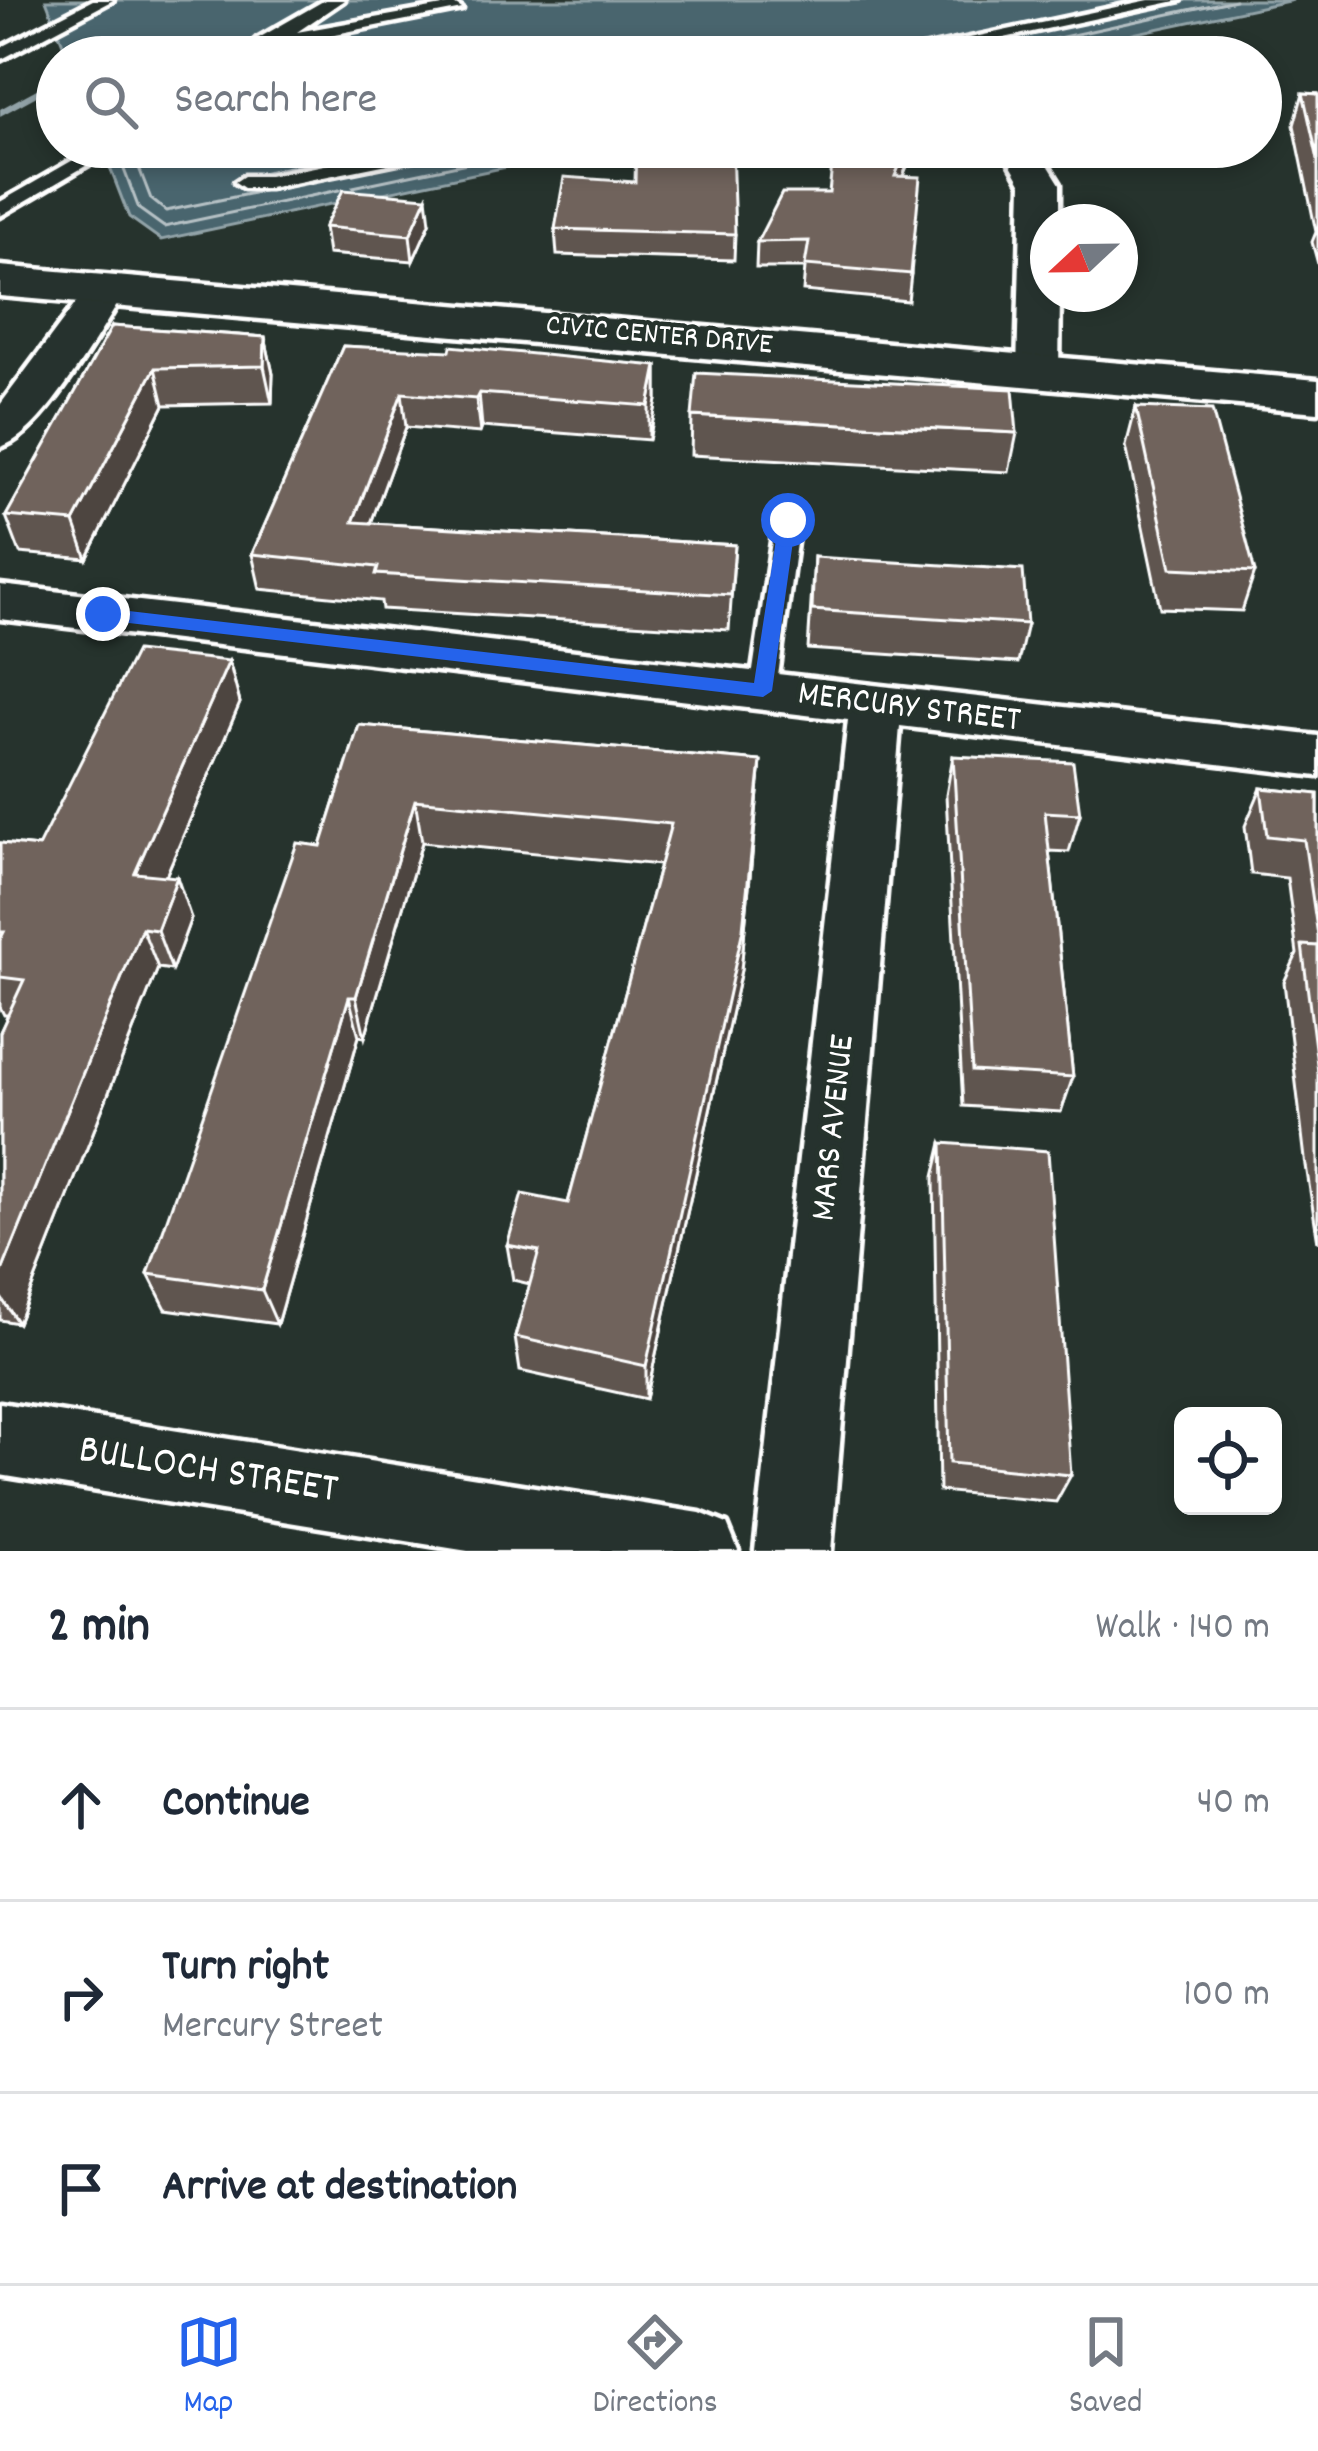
<!DOCTYPE html>
<html lang="en">
<head>
<meta charset="utf-8">
<style>
	:root { --surface:#fff; --page:#f6f6f7; --text:#1f2937; --muted:#747a83; --line:#e0e1e3; --accent:#2563eb }
	body { margin:0; font-family:Dekko,sans-serif; background:var(--page); color:var(--text) }
	.controls { position:absolute; right:36px; bottom:36px; display:grid; overflow:hidden; border-radius:18px; box-shadow:0 6px 18px #0003 }
	.controls button { width:108px; height:108px; display:grid; place-items:center; padding:0; border:0; border-bottom:3px solid var(--line); background:var(--surface); color:var(--text); font:60px sans-serif }
	.compass { position:absolute; left:1030px; top:204px; width:108px; height:108px; border-radius:50%; background:var(--surface); box-shadow:0 6px 18px #0003; rotate:248deg }
	.stop { position:absolute; width:36px; height:36px; margin:-27px; border:9px solid #2563eb; border-radius:50%; background:#fff }
	.stop.end { background:#2563eb; border-color:#fff; box-shadow:0 3px 12px #0008 }
	.list { margin:0; padding:0; list-style:none }
	h2 { display:flex; justify-content:space-between; align-items:center; height:156px; margin:0; padding:0 48px; font-size:51px }
	h2 small { font-size:39px; font-weight:400; color:var(--muted) }
	.list li { display:grid; grid-template-columns:78px 1fr auto; gap:36px; align-items:center; box-sizing:border-box; height:192px; padding:0 48px; border-top:3px solid var(--line) }
	.list b { display:block; font-size:45px; white-space:nowrap }
	.list p { margin:0; font-size:39px; white-space:nowrap; color:var(--muted) }
	.list em { font-size:39px; font-style:normal; color:var(--muted) }
	.icon { flex:none; width:66px; height:66px; fill:none; stroke:currentColor; stroke-width:2; stroke-linecap:round; stroke-linejoin:round }
	.map { position:relative; flex:none; width:1318px; height:1551px; overflow:hidden }
	.search { position:absolute; background:var(--surface); box-shadow:0 6px 18px #0003; left:36px; right:36px; top:36px; height:132px; display:flex; align-items:center; gap:30px; box-sizing:border-box; padding:0 42px; border-radius:66px; color:var(--muted); font-size:45px }
	.sheet { height:732px; background:var(--surface) }
	nav { display:flex; justify-content:space-around; align-items:center; box-sizing:border-box; height:168px; border-top:3px solid var(--line); background:var(--surface); font-size:33px; color:var(--muted) }
	nav a { display:grid; justify-items:center; gap:6px }
	nav .on { color:var(--accent) }
	.map>svg:first-child { display:block }
	.water { fill:#49656e; stroke:#92a3a8; stroke-width:3 }
	.lines { fill:none; stroke-linecap:round; stroke-linejoin:round }
	.shore { stroke:#b6c1c5; stroke-width:3 }
	.stream { fill:#92a3a8; fill-rule:evenodd }
	.lane-casing { stroke:#fff; stroke-width:9 }
	.street-casing { stroke:#fff; stroke-width:9 }
	.secondary-casing { stroke:#fff; stroke-width:9 }
	.lane { fill:#26332d; fill-rule:evenodd }
	.street { fill:#26332d; fill-rule:evenodd }
	.secondary { fill:#26332d; fill-rule:evenodd }
	.wall { fill:#5f554f; stroke:#fff; stroke-width:3 }
	.shaded-wall { fill:#4e4540; stroke:#fff; stroke-width:3 }
	.building { fill:#6f635c; stroke:#fff; stroke-width:3 }
	.route { fill:#2563eb }
	.labels { text-anchor:middle; dominant-baseline:central; stroke-width:9; stroke-linejoin:round; paint-order:stroke }
	.far-street-label { font-size:30px; fill:#fff; stroke:#26332d }
	.street-label { font-size:36px; fill:#fff; stroke:#26332d }
	.near-street-label { font-size:42px; fill:#fff; stroke:#26332d }
</style>
</head>
<body>
<div class="map">
<svg width="1318" height="1551" viewBox="0 0 1318 1551">
	<rect width="100%" height="100%" fill="#26332d"/>
	<filter id="ink" filterUnits="userSpaceOnUse"><feTurbulence type="fractalNoise" baseFrequency=".00833" numOctaves="2"/><feDisplacementMap in="SourceGraphic" scale="24" xChannelSelector="R" yChannelSelector="G"/><feConvolveMatrix kernelMatrix="1 2 1 2 8 2 1 2 1" color-interpolation-filters="sRGB"/></filter>
	<g filter="url(#ink)">
		<g class="water">
			<path d="M46 0H1293L1024 57H68Z"/>
			<path d="M102 147H601L161 240 129 217Z"/>
		</g>
		<g class="lines">
			<g class="shore">
				<path d="M1038 57 1040 46 1049 40 1235 0"/>
				<path d="M131 147 151 199 166 211 263 191"/>
				<path d="M117 151 139 209 164 227 339 190"/>
				<path d="M261 173 384 147"/>
				<path d="M353 187 543 147"/>
			</g>
			<path class="stream" d="M57 78V85L0 116V109Z"/>
			<g class="lane-casing">
				<g id="lane">
					<path d="M93 0H113L0 60V48Z"/>
					<path d="M325 0H344L297 32 454 4 462 9 275 46 258 57H237L257 39Z"/>
					<path d="M1149 0H1181L915 57H881Z"/>
					<path d="M96 147H118L0 216V202Z"/>
					<path d="M415 147H451L442 153 269 188H244L235 182 244 176H269Z"/>
					<path d="M787 513 799 521 776 691 763 700 750 691 775 521Z"/>
				</g>
			</g>
			<g class="street-casing">
				<g id="street">
					<path d="M1001 147H1037L1060 184V222H1048V294H1060L1059 371 1053 380 1038 384 1023 380 1017 371 1022 184Z"/>
					<path d="M108 276 122 279 128 288C102 327 43 436 0 447V405L94 279Z"/>
					<path d="M0 585 1318 736V776L900 726 831 1551H755L848 720 0 619Z"/>
					<path d="M0 1403 700 1513 727 1524 738 1551H468L0 1475Z"/>
				</g>
			</g>
			<g class="secondary-casing">
				<path id="secondary" d="M0 266 1318 380V412L0 296Z"/>
			</g>
			<use href="#lane" class="lane"/>
			<use href="#street" class="street"/>
			<use href="#secondary" class="secondary"/>
		</g>
		<g class="wall">
			<path d="M1303 93 1318 94V264L1312 242 1316 232 1294 125Z"/>
			<path d="M915 147 903 176 911 274 908 301 803 291 805 268H756L757 242 829 193Z"/>
			<path d="M635 182 735 234 734 260 557 255 555 229Z"/>
			<path d="M430 223 413 261 328 254 324 227Z"/>
			<path d="M112 326 265 337 273 374 272 403 164 405 87 559 20 553 6 516Z"/>
			<path d="M343 346 657 366V400L649 440 482 427 480 433 406 427 371 523 735 545 729 630 382 609 381 601 260 589 252 554Z"/>
			<path d="M1136 407 1255 572 1242 611 1160 608 1126 446Z"/>
			<path d="M692 416 1017 433 1009 472 691 455Z"/>
			<path d="M814 557 1027 624 1018 663 808 649Z"/>
			<path d="M229 661 240 703 166 876 191 918 172 970 158 968 18 1323 0 1320V1032L8 1015H4L0 1007V843L38 847Z"/>
			<path d="M359 725 761 761 741 970 646 1399 520 1371 515 1337 530 1284 513 1280 507 1245 568 1203 660 865 422 842 365 1037 359 1036 277 1324 166 1309 148 1274 321 846Z"/>
			<path d="M953 756 1080 814 1069 852 1049 851 1073 1077 1061 1112 963 1106 946 795Z"/>
			<path d="M1261 788 1318 794V1242L1305 1159 1284 982 1297 954 1287 878 1251 874 1245 826Z"/>
			<path d="M942 1143 1071 1475 1056 1502 939 1491 934 1177Z"/>
		</g>
		<g class="shaded-wall">
			<path d="M907 147H915L892 202 895 176Z"/>
			<path d="M427 197 430 223 413 261 410 235Z"/>
			<path d="M265 337 273 374 272 403 264 366Z"/>
			<path d="M657 366V400L649 440V406Z"/>
			<path d="M155 368 164 405 87 559 74 522Z"/>
			<path d="M402 393 406 427 359 556 353 522Z"/>
			<path d="M479 393 482 427 480 433 476 399Z"/>
			<path d="M229 661 240 703 150 913 135 873Z"/>
			<path d="M761 761 741 970 646 1399V1366Z"/>
			<path d="M415 800 422 842 365 1037 356 997Z"/>
			<path d="M177 877 191 918 172 970 157 930Z"/>
			<path d="M142 928 158 968 18 1323 0 1296V1276Z"/>
			<path d="M349 997 359 1036 277 1324 262 1290Z"/>
		</g>
		<g class="building">
			<path d="M1303 93 1318 94V160Z"/>
			<path d="M636 147H732L735 234 555 229 564 177 635 182Z"/>
			<path d="M834 147H907L895 176 920 177 911 274 805 265 809 241 757 242 782 193H829Z"/>
			<path d="M343 190 427 197 410 235 324 227Z"/>
			<path d="M112 326 265 337 264 366 155 368 74 522 6 516Z"/>
			<path d="M343 346 450 351 451 346 657 366 649 406 479 393 476 399 402 393 353 522 735 545 731 595 376 574 378 567 252 554Z"/>
			<path d="M696 373 1013 389 1017 433 692 416Z"/>
			<path d="M1136 407 1212 410 1255 572 1171 568Z"/>
			<path d="M814 557 1023 570 1027 624 812 610Z"/>
			<path d="M136 651 229 661 135 873 177 877 157 930 142 928 0 1276V1032L24 980 0 977V940L4 932H0V843L38 847Z"/>
			<path d="M359 725 761 761 743 929 646 1366 515 1337 539 1251 507 1245 522 1194 568 1203 671 824 415 800 356 997H349L262 1290 148 1274 297 843 321 846Z"/>
			<path d="M953 756 1073 762 1080 814 1045 812 1073 1077 972 1071Z"/>
			<path d="M1261 788 1318 794V936L1304 840 1267 836Z"/>
			<path d="M1302 945 1318 946V1072Z"/>
			<path d="M942 1143 1048 1151 1071 1475 949 1463Z"/>
		</g>
	</g>
	<path class="route" d="M788 515 796 520 772 691 763 697 103 620 94 614 103 608 754 683 779 520Z"/>
	<g class="labels">
		<g class="far-street-label">
			<text transform="translate(659 337) rotate(5)">CIVIC CENTER DRIVE</text>
		</g>
		<g class="street-label">
			<text transform="translate(909 709) rotate(7)">MERCURY STREET</text>
			<text transform="translate(835 1128) rotate(-84)">MARS AVENUE</text>
		</g>
		<g class="near-street-label">
			<text transform="translate(208 1472) rotate(9)">BULLOCH STREET</text>
		</g>
	</g>
</svg>
<div class="controls">
<button><svg class="icon" aria-label="locate" viewBox="0 0 24 24"><circle cx="12" cy="12" r="6"/><path d="M12 2v4M12 18v4M2 12h4M18 12h4"/></svg></button>
</div>
<svg class="compass" viewBox="-18 -18 36 36"><path d="M0-13l5 13h-10z" fill="#e53935"/><path d="M0 13l5-13h-10z" fill="#747a83"/></svg>
<div class="stop" style="left:788px;top:520px"></div>
<div class="stop end" style="left:103px;top:614px"></div>
<div class="search"><svg class="icon" aria-label="search" viewBox="0 0 24 24"><circle cx="10" cy="10" r="6"/><path d="M15 15l6 6"/></svg>Search here</div>
</div>
<section class="sheet">
<h2>2 min<small>Walk · 140 m</small></h2>
<ul class="list">
<li><svg class="icon" aria-label="ahead" viewBox="0 0 24 24"><path d="M12 20V5M6 11l6-6 6 6"/></svg><div><b>Continue</b></div><em>40 m</em></li>
<li><svg class="icon" aria-label="right" viewBox="0 0 24 24"><path d="M7 20v-9h11M14 6l5 5-5 5"/></svg><div><b>Turn right</b><p>Mercury Street</p></div><em>100 m</em></li>
<li><svg class="icon" aria-label="arrive" viewBox="0 0 24 24"><path d="M6 21V4h12l-3 4 3 4H6"/></svg><div><b>Arrive at destination</b></div></li>
</ul>
</section>
<nav>
<a class="on"><svg class="icon" aria-label="map" viewBox="0 0 24 24"><path d="M3 6l6-2 6 2 6-2v14l-6 2-6-2-6 2zM9 4v14M15 6v14"/></svg>Map</a>
<a><svg class="icon" aria-label="directions" viewBox="0 0 24 24"><path d="M12 3l9 9-9 9-9-9zM9 14v-3h6M13 9l2 2-2 2"/></svg>Directions</a>
<a><svg class="icon" aria-label="saved" viewBox="0 0 24 24"><path d="M7 4h10v16l-5-4-5 4z"/></svg>Saved</a>
</nav>
</body>
</html>
